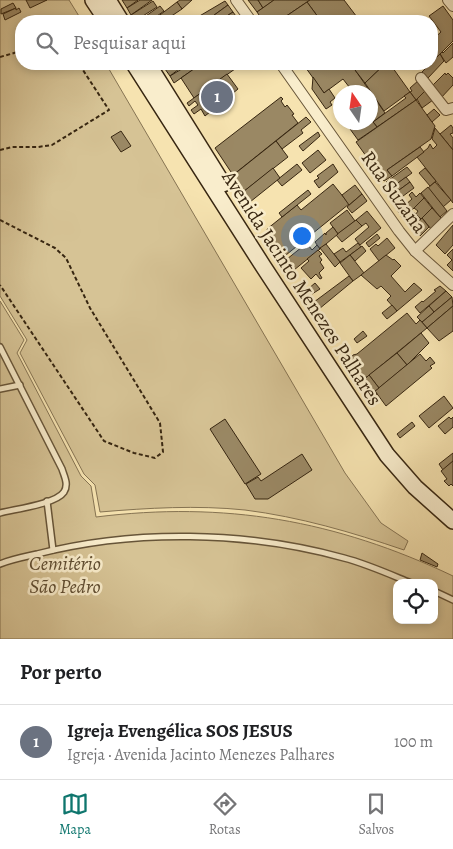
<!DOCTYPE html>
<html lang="pt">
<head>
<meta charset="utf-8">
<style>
	:root { --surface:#fff; --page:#f6f6f6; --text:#202124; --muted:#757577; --line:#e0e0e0; --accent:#0f766e }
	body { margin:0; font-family:Alegreya,serif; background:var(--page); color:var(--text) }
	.controls { position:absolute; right:15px; bottom:15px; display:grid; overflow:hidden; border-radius:10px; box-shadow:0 2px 8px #0003 }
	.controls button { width:45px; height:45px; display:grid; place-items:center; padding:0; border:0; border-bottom:1px solid var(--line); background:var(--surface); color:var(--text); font:25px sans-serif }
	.compass { position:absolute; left:333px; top:85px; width:45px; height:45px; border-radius:50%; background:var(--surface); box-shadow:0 2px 8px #0003; rotate:347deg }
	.you { position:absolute; left:301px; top:235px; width:18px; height:18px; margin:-12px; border:4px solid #fff; border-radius:50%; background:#1a73e8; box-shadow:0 0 0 8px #1a73e833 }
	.badge { display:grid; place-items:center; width:32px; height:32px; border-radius:50%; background:var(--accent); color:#fff; font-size:16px; font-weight:700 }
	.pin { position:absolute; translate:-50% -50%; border:2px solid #fff; box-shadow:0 1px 5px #0006 }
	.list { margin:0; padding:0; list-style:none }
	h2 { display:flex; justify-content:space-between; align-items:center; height:65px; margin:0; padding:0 20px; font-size:21px }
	h2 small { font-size:16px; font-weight:400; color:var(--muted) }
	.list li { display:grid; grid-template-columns:32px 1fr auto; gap:15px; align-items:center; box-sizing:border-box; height:75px; padding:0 20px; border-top:1px solid var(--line) }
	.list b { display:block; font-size:19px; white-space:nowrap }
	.list p { margin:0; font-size:16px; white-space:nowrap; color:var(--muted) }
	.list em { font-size:16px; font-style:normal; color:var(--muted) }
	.icon { flex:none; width:28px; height:28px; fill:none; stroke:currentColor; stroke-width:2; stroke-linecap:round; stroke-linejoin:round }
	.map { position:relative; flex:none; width:453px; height:639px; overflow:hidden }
	.search { position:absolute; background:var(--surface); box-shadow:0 2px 8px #0003; left:15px; right:15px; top:15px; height:55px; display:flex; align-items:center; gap:12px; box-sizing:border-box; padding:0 18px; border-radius:20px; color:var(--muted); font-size:19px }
	.sheet { height:140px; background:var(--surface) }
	nav { display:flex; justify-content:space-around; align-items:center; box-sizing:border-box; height:70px; border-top:1px solid var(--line); background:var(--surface); font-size:14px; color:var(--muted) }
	nav a { display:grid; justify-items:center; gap:2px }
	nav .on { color:var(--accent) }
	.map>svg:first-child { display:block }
	.green { fill:#d6c395; stroke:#867453; fill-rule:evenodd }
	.building { fill:#9a8864; stroke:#372611 }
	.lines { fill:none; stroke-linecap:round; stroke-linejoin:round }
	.lane-casing { stroke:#675539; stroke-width:8 }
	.street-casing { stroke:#675539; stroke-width:12 }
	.secondary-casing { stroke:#372611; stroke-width:18 }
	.path { stroke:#372611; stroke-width:2; stroke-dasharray:4 2.5; stroke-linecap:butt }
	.lane { stroke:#f9edcc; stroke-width:5 }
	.street { stroke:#f9edcc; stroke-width:10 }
	.secondary { stroke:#f9edcc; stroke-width:15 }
	.labels { text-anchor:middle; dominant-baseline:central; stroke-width:5; stroke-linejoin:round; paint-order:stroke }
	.street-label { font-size:20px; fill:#372611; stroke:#f9edcc }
	.park-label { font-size:20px; font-style:italic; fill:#5f4d32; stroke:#f9edcc }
</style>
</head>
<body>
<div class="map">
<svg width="453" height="639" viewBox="0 0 453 639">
	<rect width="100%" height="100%" fill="#f6e3b0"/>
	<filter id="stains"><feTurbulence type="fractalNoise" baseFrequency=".004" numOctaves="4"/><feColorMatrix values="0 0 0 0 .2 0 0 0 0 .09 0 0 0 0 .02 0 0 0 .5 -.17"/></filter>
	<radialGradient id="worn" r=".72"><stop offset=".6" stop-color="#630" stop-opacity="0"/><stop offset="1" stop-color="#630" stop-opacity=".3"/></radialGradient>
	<g class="green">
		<path d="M0 0H69L82 21H21V64H106L345 473 381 523 408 541 404 550C351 532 300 517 245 510 197 505 148 508 100 512L95 485 84 474 20 353 27 340 0 296Z"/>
		<path d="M0 301 24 340 17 353 81 476 91 486 96 517C225 501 335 520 453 576V639H0ZM397 583H434V620H397Z"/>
	</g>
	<g class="building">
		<path d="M26 0H47L30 8Z"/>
		<path d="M122 0H138L127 8Z"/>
		<path d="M140 0H152L131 15 127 8Z"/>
		<path d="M180 0H192L182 9 177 2Z"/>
		<path d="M248 0H258L263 8 257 12Z"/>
		<path d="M258 0H274L263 8Z"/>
		<path d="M274 0H310L279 21H263L257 12Z"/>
		<path d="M310 0H344L360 21H321L307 2Z"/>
		<path d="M153 1 157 7 135 21 131 15Z"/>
		<path d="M225 1 228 5 206 21H191Z"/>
		<path d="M177 2 182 9 164 21H152Z"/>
		<path d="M307 2 321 21H279Z"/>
		<path d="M13 3 16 8 1 14V9Z"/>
		<path d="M228 5 233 12 219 21H206Z"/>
		<path d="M160 6 164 11 150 21H145L143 18Z"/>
		<path d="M443 6 453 20V41L434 60 432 40 441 32 429 16Z"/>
		<path d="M16 8V10L19 8 21 12 5 20 3 14Z"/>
		<path d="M233 12 238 19 234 21H219Z"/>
		<path d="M453 43V57L446 63 440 54 442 52 443 53Z"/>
		<path d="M440 54 444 61 428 78 422 72Z"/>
		<path d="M175 64H182L177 67 179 69 170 76 165 69 169 66 171 69 176 65Z"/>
		<path d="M190 64H201L174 83 170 76Z"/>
		<path d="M201 64H242L194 98 181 78Z"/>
		<path d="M303 64H351L385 113 373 122 370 118V92H353L343 79 324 93Z"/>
		<path d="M362 64H385L365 83 355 70Z"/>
		<path d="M385 64H390L410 92 384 111 365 83Z"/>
		<path d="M445 73 446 75 448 73 453 78V85L440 99 431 87Z"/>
		<path d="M227 74 238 89 205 116 201 109 194 114 191 110 198 105 195 101 189 106 187 103Z"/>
		<path d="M313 77 324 93 329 89 335 98 330 102 332 105 326 109 312 89Z"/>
		<path d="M419 80 426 90 416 100 410 92 412 91 410 88Z"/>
		<path d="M426 90 433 100 422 108 417 99Z"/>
		<path d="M410 92 416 100 377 127 373 122 406 98 404 96Z"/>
		<path d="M281 97 283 99 281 101 285 107 287 105 294 114 292 115 298 123 233 175 215 148Z"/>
		<path d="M416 100 435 126 431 139 387 170 392 176 384 181 356 142Z"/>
		<path d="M434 109 440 115 432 122 427 115Z"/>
		<path d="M306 117 311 122 301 130 303 133 282 149 276 141Z"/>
		<path d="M370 118 377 127 358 140 345 122H370Z"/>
		<path d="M451 125 453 128V133L450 134 453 138V150L440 134Z"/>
		<path d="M435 128 453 150V203L417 157 428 148 430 144 433 149 437 145 432 139Z"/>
		<path d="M121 131 131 146 121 152 111 137Z"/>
		<path d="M318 132 320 136 303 151 299 146Z"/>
		<path d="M276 141 288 157 243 192 232 176Z"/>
		<path d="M420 147 424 152 392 176 387 170Z"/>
		<path d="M318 150 326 160 310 173 302 163Z"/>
		<path d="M297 164 302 170 282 186 277 180Z"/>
		<path d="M333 164 338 172 319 188 314 181 319 178 317 176Z"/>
		<path d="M407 167 412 173 391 188 386 182Z"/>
		<path d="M273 168 280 178 250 202 243 192Z"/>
		<path d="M425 168 436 181 430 186 419 173Z"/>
		<path d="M406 177 410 182 395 193 391 188Z"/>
		<path d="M410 182 414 188 399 199 395 193Z"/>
		<path d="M435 182 451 200 443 207 428 188Z"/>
		<path d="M333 184 349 204 286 255 270 235 267 229 297 205 301 210Z"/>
		<path d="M355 185 362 194 349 205 342 195Z"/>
		<path d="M428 187 447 211 440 217 421 193Z"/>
		<path d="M308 190 311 194 282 217 279 213Z"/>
		<path d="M412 192 416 197 420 193 424 198 403 219 396 208 401 203 404 206 412 199 409 195Z"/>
		<path d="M362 194 367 201 352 213 347 207Z"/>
		<path d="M424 198 432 208 421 219 416 214 418 211 414 208Z"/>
		<path d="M432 208 441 218 431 229 422 218Z"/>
		<path d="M347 210 355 221 338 234 330 223Z"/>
		<path d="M367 211 381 228 360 245 355 239 369 227 366 223 362 226 356 220Z"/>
		<path d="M414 212 421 219 412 228 405 221Z"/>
		<path d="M422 218 429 227 420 236 412 228Z"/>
		<path d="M356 220 362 226 342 242 336 235Z"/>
		<path d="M453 225V245L445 254 436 245Z"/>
		<path d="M333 227 338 234 320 249 315 242 325 233 326 235V233Z"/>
		<path d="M377 234 380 238 369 247 366 243Z"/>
		<path d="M387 238 395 248 379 261 370 249 376 244 378 246Z"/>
		<path d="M358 243 361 247 340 262 334 254 343 248 346 252Z"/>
		<path d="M326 244 340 262 335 267 320 248Z"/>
		<path d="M317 245 320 249 294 270 287 259 302 247 304 249 309 246 312 250Z"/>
		<path d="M362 246 366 251 355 261 350 255Z"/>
		<path d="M453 249V271L447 265 452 260 447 255Z"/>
		<path d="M318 250 322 254 319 256 322 260 320 262 324 268 319 273 322 278 320 279 316 274 311 279 301 268 309 261 307 259Z"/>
		<path d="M350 255 364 273 353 281 340 263Z"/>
		<path d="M386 255 393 260 394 259 401 266 391 276 405 292 414 283 422 290 397 311 387 300 391 296 381 286 377 289 361 275Z"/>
		<path d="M349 276 353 281 319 309 314 302Z"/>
		<path d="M315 283 320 289 312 294 308 289Z"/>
		<path d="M440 286 446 291 420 313 415 307 422 301 423 302 436 291 434 290Z"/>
		<path d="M446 291 452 297 434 312 429 306Z"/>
		<path d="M452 297 453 306 427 328 422 322Z"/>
		<path d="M392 305 397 311 387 319 382 313Z"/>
		<path d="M429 306 434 312 422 322 417 317Z"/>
		<path d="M453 306V331L439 341 427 328Z"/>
		<path d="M407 313 416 324 420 320 427 328 367 377 361 375 360 369 354 365 351 358 353 355 357 354Z"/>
		<path d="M363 331 367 336 357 343 354 339Z"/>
		<path d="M421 333 429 343 407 365 397 353Z"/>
		<path d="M397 353 407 365 379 388 369 375Z"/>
		<path d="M420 354 426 361 430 357 435 363 430 366 432 368 386 406 375 391Z"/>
		<path d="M369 375 379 388 375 391 377 394 374 395 369 389 367 388 363 381Z"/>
		<path d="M444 396 453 408 429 428 419 416Z"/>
		<path d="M449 417 451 419 453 417V427L445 434 438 426Z"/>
		<path d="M225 419 261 474 245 484 210 429Z"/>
		<path d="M412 422 415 426 400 438 397 434Z"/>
		<path d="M453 453V461L443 470 439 464Z"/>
		<path d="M302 454 312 470 268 499H255L246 484 258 477 261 481Z"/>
		<path d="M453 461V486L451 484 449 486 444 481 447 479 441 471Z"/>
		<path d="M422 553 438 564 437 567 420 560Z"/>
	</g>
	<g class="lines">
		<g class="lane-casing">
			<g id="lane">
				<path d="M0 347 62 469C64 476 69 484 64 492 56 504 15 509 0 513"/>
				<path d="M0 389 20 385"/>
				<path d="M47 501 53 550"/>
				<path d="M0 564C12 559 24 557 37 554 134 529 246 531 344 558 367 564 389 574 411 583"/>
				<path d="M434 591 453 600"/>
			</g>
		</g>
		<g class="street-casing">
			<g id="street">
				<path d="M236 0 251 21"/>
				<path d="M448 0 453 6"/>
				<path d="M281 64 399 231 415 251 453 285"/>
				<path d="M421 78 446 110 453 108"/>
				<path d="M415 251 453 214"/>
			</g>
		</g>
		<g class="secondary-casing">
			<g id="secondary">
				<path d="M93 0 107 21"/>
				<path d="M108 0 121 21"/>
				<path d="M134 64 263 266 387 455 415 487 453 521"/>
				<path d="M148 64 223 184"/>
			</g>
		</g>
		<g class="path">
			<path d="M0 57 21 51"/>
			<path d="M0 150 12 147H38L52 145 109 110 79 64"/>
			<path d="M0 220 55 248 66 258 90 308 160 423 163 452 155 458 134 453 104 441 0 285"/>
		</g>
		<use href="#lane" class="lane"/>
		<use href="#street" class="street"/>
		<use href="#secondary" class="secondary"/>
	</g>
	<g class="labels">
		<g class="street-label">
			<text transform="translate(394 192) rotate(54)">Rua Suzana</text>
			<text transform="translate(302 288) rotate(57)">Avenida Jacinto Menezes Palhares</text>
		</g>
		<g class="park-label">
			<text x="65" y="563">Cemitério<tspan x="65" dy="23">São Pedro</tspan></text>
		</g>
	</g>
	<rect width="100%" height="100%" filter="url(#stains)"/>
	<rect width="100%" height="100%" fill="url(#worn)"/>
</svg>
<div class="controls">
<button><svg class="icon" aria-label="locate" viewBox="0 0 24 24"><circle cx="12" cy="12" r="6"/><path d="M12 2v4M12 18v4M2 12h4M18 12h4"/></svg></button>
</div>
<svg class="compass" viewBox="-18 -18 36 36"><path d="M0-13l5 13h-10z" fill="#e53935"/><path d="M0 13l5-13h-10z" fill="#757577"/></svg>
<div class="you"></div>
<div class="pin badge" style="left:217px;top:97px;background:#6b7280">1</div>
<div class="search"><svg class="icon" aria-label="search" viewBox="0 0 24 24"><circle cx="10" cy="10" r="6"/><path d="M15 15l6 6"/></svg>Pesquisar aqui</div>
</div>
<section class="sheet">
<h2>Por perto<small></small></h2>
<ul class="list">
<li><span class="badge" style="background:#6b7280">1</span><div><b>Igreja Evengélica SOS JESUS</b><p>Igreja · Avenida Jacinto Menezes Palhares</p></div><em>100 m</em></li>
</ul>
</section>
<nav>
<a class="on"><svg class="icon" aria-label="map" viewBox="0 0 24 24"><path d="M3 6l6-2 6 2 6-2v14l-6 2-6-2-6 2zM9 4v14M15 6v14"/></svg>Mapa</a>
<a><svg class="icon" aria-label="directions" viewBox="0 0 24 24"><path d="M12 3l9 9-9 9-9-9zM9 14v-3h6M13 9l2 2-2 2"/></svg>Rotas</a>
<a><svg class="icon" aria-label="saved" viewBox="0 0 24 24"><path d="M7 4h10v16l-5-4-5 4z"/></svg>Salvos</a>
</nav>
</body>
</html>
